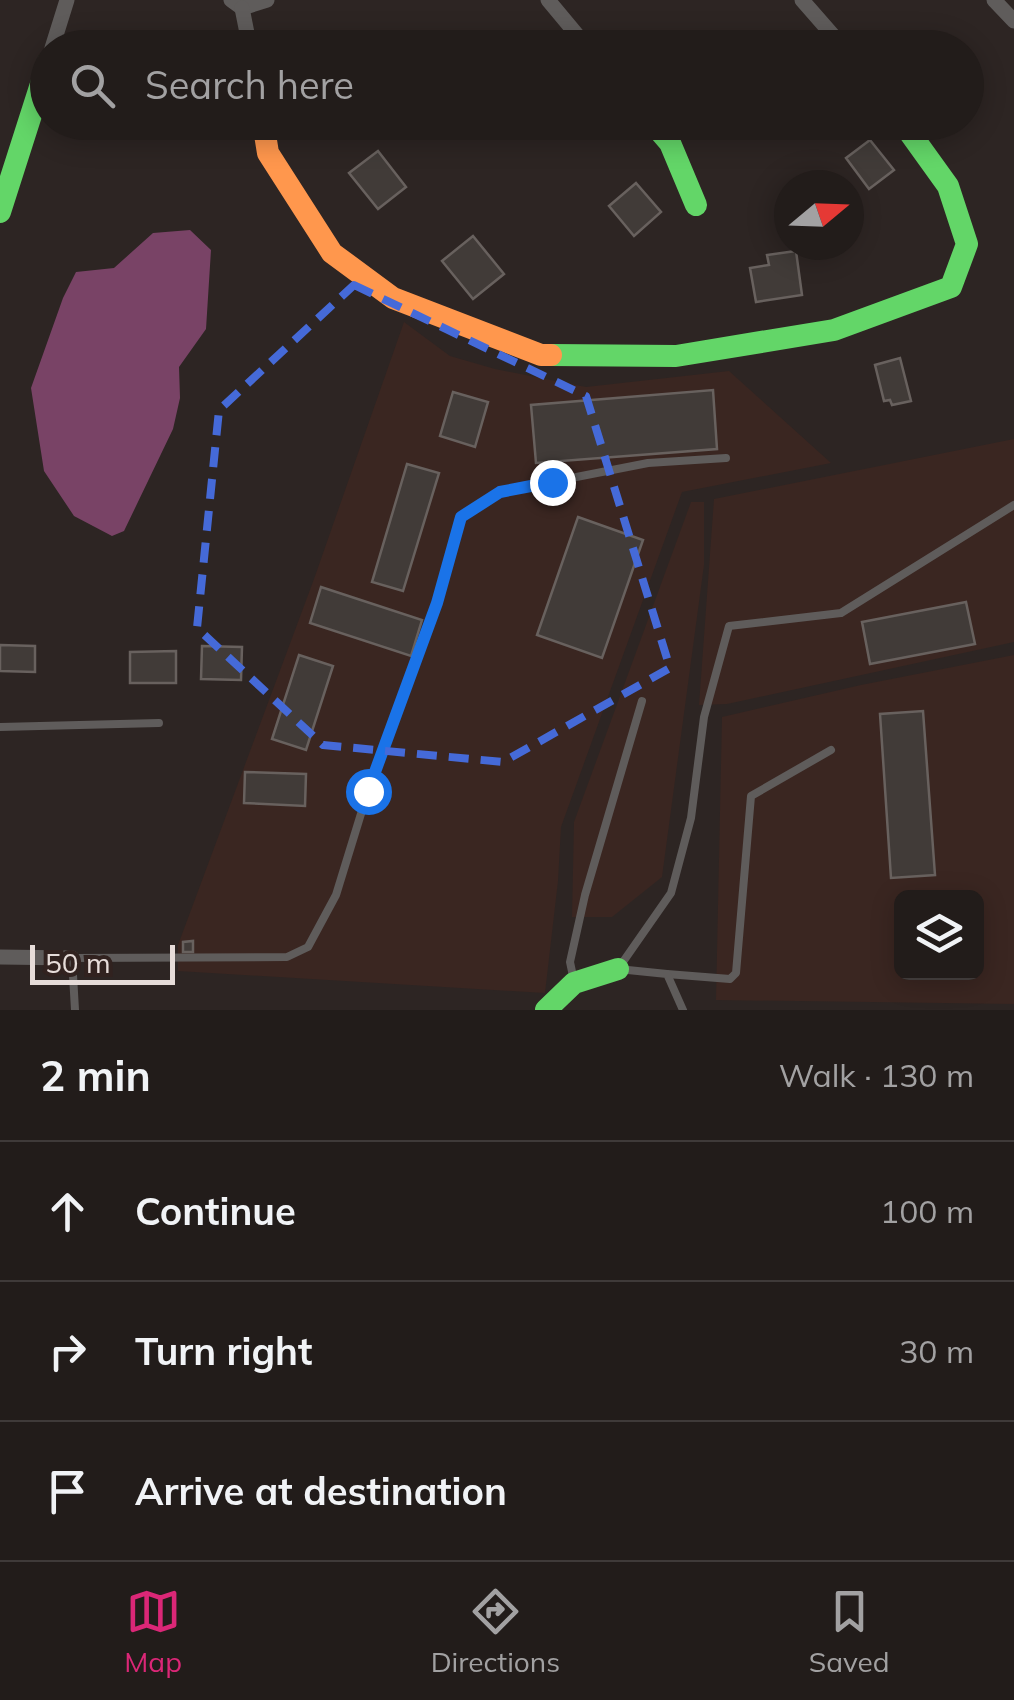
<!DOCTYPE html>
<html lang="en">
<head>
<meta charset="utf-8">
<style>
	:root { --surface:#221c1a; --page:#2a2523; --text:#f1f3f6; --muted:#a2a1a2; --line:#3f3a39; --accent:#db2777 }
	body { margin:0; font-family:Mulish,sans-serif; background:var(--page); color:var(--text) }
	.controls { position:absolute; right:30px; bottom:30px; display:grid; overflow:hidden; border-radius:15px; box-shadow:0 5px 25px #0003 }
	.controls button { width:90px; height:90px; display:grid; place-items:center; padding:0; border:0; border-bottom:2px solid var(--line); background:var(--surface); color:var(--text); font:50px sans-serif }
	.compass { position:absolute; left:774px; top:170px; width:90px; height:90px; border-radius:50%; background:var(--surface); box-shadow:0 5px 25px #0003; rotate:71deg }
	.scale { position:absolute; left:30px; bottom:25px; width:145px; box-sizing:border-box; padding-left:10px; border:5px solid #e6dcd9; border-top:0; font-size:28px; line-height:35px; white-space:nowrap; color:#e6dcd9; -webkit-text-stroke:8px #31221f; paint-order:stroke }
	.stop { position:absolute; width:30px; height:30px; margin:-22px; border:8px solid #1a73e8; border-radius:50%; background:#fff }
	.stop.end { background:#1a73e8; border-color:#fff; box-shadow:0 2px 10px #0008 }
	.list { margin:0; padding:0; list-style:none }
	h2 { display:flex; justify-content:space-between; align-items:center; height:130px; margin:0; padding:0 40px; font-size:42px }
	h2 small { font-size:32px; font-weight:400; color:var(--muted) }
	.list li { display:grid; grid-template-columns:65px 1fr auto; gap:30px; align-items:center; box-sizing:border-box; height:140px; padding:0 40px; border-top:2px solid var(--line) }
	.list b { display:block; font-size:38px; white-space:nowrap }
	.list em { font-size:32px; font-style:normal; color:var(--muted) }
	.icon { flex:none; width:55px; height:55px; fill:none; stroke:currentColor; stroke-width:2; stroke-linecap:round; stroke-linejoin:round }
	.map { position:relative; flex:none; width:1014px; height:1010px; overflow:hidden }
	.search { position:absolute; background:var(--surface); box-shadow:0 5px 25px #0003; left:30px; right:30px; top:30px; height:110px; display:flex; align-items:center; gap:25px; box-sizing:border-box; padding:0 35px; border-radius:55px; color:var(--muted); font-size:38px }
	.sheet { height:550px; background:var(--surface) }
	nav { display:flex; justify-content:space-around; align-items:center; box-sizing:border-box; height:140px; border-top:2px solid var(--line); background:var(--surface); font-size:28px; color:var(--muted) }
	nav a { display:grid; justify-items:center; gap:5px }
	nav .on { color:var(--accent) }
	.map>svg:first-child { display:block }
	.built { fill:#3a2621; fill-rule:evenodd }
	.water { fill:#794366 }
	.building { fill:#413b38; stroke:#68615e; stroke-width:2.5 }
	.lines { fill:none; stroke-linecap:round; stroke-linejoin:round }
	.lane { stroke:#5f5c5b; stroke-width:8 }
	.street { stroke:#5f5c5b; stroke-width:15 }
	.fast { stroke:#63d668; stroke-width:22 }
	.slow { stroke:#ff974d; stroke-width:22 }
	.route { stroke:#1a73e8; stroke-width:12 }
	.marked { fill:none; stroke:#456ad8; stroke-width:8; stroke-dasharray:20 12; stroke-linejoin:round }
</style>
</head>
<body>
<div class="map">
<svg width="1014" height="1010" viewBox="0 0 1014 1010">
	<rect width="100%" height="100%" fill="#2d2523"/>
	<g class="built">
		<path d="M404 322 450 356 495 369 586 387 729 371 831 463 682 492 561 827 558 881 545 993 178 971V945L314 579Z"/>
		<path d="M1014 439V642L727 704 699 705 714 499Z"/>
		<path d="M691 502H704V565L662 877 612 917H572L574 822Z"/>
		<path d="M1014 655V1004L716 1000 722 717 861 685ZM902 898H976V972H902Z"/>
	</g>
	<path class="water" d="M190 230 211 250 206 329 179 367 180 398 173 429 124 531 112 536 74 516 44 471 31 388 63 298 76 272 114 268 153 233Z"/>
	<g class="building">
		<path d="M537 122H561L547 134Z"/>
		<path d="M870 140 894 170 869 189 846 158Z"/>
		<path d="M378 151 406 187 378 209 349 173Z"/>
		<path d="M636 183 661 212 634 236 609 206Z"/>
		<path d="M473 236 504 274 473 299 442 261Z"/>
		<path d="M796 251 802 295 756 302 750 268 769 265 767 255Z"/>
		<path d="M900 358 911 401 892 405 890 400 884 401 875 365Z"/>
		<path d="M713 390 717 449 536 463 531 405Z"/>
		<path d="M453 392 488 402 475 447 440 436Z"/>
		<path d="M407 464 439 473 403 591 372 582Z"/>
		<path d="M578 517 643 540 602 658 537 635Z"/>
		<path d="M321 587 422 620 411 656 310 623Z"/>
		<path d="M966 602 975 644 870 664 862 622Z"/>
		<path d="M0 645 35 646V672L0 671Z"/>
		<path d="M202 646 242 647 241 680 201 679Z"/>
		<path d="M176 651V683H130V652Z"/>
		<path d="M299 655 333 666 306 750 272 739Z"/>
		<path d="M923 711 935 875 891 878 880 714Z"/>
		<path d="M245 772 306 774 305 806 244 803Z"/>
		<path d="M193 941V952H183V942Z"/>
	</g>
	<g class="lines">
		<g class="lane">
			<path d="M0 727 159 723"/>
			<path d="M667 974 730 979 736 973 751 796 831 750"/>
			<path d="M574 981 570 962 585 895 642 701"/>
			<path d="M75 1010 72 958 287 957 308 947 336 895 368 791 437 603 461 517 500 492 648 463 726 458"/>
			<path d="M683 1010 667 974 618 969 671 893 691 818 704 717 729 626 841 613 1014 505"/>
		</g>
		<g class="street">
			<path d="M231 0 242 8 267 0"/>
			<path d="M548 0 588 48"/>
			<path d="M802 0 844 48"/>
			<path d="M994 0 1014 21"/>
			<path d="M242 8 250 48"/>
			<path d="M52 48 67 0"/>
			<path d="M0 957 72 958"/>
		</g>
		<g class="fast">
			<path d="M652 122 670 143 696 205"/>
			<path d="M0 212 48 62"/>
			<path d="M551 355 676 356 834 330 951 287 967 244 948 186 902 122"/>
			<path d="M546 1010 574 983 618 969"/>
		</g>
		<path class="slow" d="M263 122 268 153 332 253 393 298 541 355H551"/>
	</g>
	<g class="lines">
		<path class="route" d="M368 791 437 603 461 517 500 492 552 482"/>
	</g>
	<path class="marked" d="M354 285 586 396 670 668 503 762 323 745 197 628 219 410Z"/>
</svg>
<div class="controls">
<button><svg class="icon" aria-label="layers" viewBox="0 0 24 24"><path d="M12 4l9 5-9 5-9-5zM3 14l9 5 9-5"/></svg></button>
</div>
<svg class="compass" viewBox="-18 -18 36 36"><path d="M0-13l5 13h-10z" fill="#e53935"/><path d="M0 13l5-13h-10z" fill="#a2a1a2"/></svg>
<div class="scale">50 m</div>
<div class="stop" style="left:368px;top:791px"></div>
<div class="stop end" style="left:552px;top:482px"></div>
<div class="search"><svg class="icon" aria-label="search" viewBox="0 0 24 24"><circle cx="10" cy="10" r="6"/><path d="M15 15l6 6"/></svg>Search here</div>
</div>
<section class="sheet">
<h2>2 min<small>Walk · 130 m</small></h2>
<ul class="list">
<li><svg class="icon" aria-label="ahead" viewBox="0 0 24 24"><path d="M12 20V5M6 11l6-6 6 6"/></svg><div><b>Continue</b></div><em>100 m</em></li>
<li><svg class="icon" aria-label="right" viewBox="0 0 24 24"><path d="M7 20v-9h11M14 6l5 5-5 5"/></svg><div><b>Turn right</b></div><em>30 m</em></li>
<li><svg class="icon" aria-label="arrive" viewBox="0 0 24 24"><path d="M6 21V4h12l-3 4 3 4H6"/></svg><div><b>Arrive at destination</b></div></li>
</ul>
</section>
<nav>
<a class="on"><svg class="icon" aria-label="map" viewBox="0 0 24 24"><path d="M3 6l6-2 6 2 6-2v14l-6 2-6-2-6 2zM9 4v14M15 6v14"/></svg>Map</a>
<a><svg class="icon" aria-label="directions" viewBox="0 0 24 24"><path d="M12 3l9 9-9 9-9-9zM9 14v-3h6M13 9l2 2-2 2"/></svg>Directions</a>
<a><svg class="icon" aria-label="saved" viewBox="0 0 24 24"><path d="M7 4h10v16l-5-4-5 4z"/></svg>Saved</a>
</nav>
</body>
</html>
